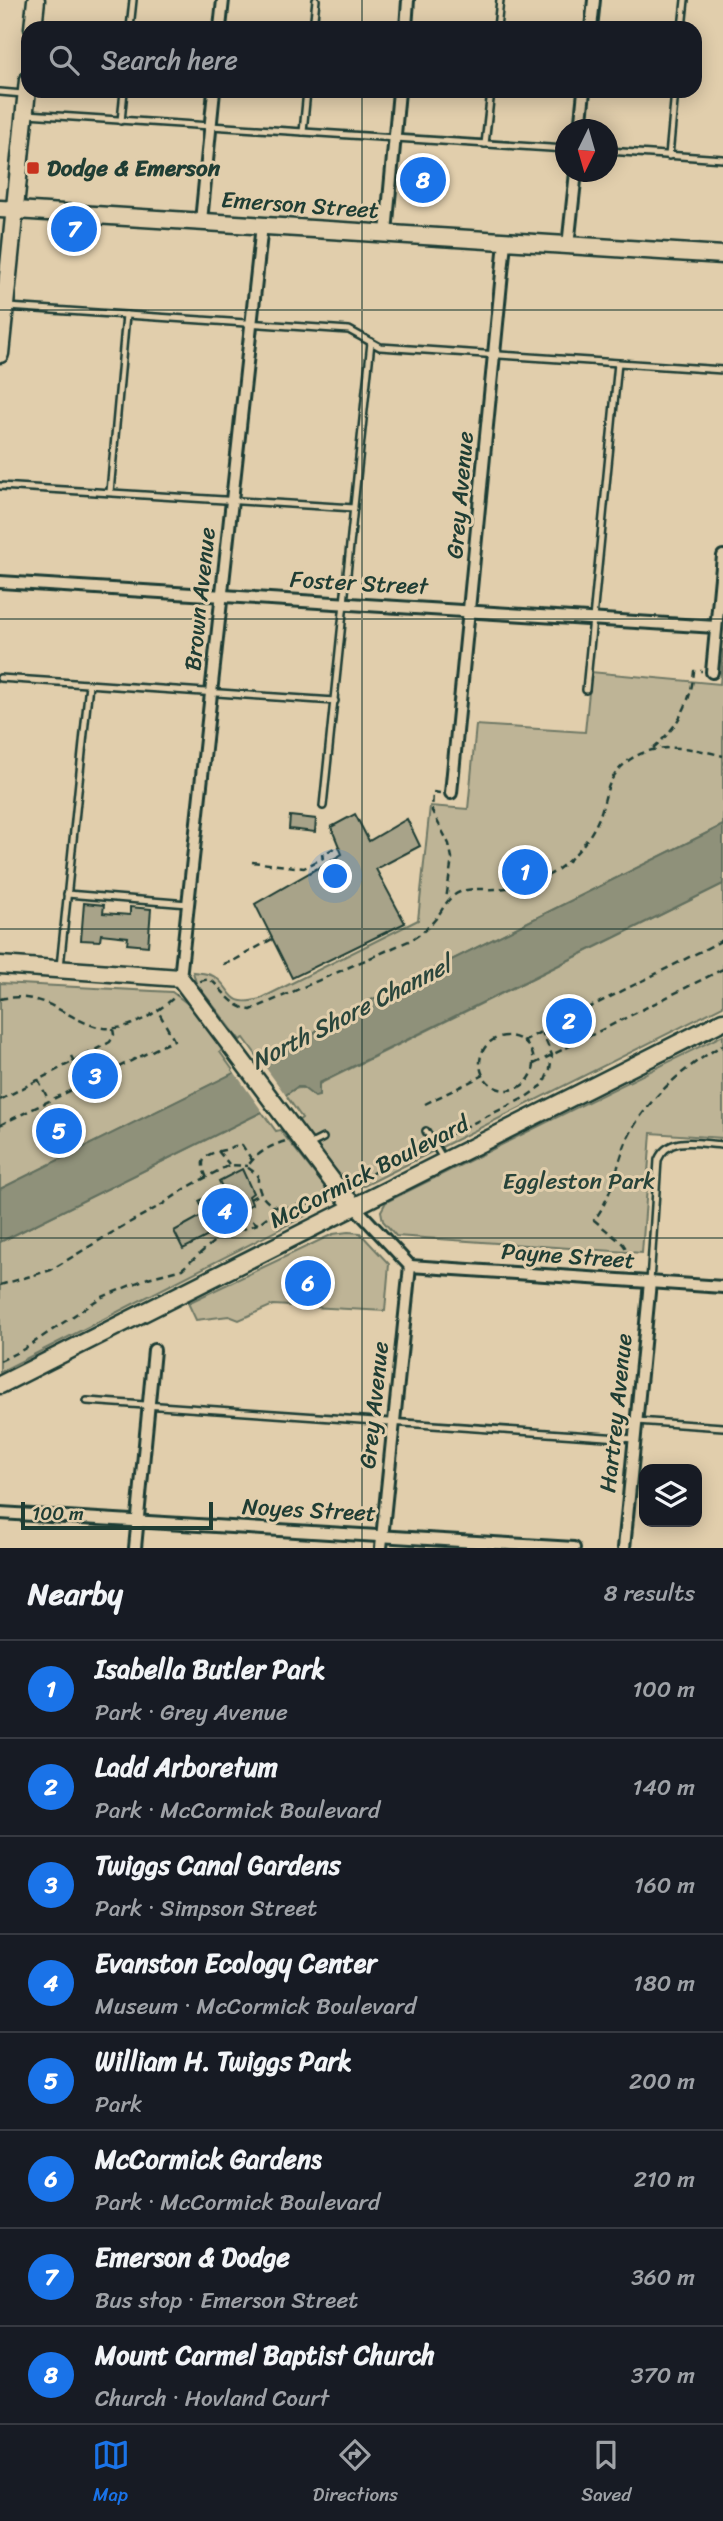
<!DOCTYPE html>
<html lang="en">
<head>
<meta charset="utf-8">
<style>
	:root { --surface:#171b24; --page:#242831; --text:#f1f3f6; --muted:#9ea1a6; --line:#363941; --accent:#1a73e8 }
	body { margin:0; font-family:Sriracha,sans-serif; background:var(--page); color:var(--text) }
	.controls { position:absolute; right:21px; bottom:21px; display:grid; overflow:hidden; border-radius:14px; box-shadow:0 4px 18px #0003 }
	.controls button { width:63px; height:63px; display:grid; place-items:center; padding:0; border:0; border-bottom:2px solid var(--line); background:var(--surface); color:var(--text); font:35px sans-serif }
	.compass { position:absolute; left:555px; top:119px; width:63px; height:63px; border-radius:50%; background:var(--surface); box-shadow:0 4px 18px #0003; rotate:185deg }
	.scale { position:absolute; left:21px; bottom:18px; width:192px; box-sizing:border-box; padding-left:7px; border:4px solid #1f3d34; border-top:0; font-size:19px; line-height:24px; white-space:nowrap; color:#1f3d34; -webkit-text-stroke:5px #e1ceac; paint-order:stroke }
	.you { position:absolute; left:336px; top:877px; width:24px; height:24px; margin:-18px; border:5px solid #fff; border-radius:50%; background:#1a73e8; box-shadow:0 0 0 10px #1a73e833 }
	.badge { display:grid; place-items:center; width:46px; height:46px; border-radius:50%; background:var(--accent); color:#fff; font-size:23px; font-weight:700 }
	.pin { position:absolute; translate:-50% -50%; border:4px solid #fff; box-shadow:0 2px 7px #0006 }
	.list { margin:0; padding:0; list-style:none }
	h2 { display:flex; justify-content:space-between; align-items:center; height:91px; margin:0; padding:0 28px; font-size:30px }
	h2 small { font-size:23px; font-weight:400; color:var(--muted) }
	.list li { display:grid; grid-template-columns:46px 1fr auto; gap:21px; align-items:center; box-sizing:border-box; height:98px; padding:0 28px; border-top:2px solid var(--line) }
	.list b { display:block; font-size:26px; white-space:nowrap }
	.list p { margin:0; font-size:23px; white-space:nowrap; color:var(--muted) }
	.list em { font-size:23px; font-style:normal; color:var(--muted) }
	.icon { flex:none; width:38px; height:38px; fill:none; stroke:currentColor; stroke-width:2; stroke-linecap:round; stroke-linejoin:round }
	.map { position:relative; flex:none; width:723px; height:1548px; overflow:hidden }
	.search { position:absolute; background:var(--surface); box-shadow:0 4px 18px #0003; left:21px; right:21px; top:21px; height:77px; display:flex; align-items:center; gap:18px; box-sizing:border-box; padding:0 24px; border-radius:21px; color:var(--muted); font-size:26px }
	.sheet { height:875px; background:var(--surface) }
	nav { display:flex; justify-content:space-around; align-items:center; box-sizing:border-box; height:98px; border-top:2px solid var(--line); background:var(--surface); font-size:19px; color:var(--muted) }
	nav a { display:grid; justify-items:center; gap:4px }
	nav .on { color:var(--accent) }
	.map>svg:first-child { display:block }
	.green { fill:#beb496; stroke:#6e7865; stroke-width:2 }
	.water { fill:#8f917a; stroke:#626f5e; stroke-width:2 }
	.pier { fill:#e1ceac }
	.building { fill:#a8a389; stroke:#1f3d34; stroke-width:2 }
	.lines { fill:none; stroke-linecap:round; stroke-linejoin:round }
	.lane-casing { stroke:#1f3d34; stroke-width:10 }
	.street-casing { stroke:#1f3d34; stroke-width:16 }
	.secondary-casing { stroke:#1f3d34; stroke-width:21 }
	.path { stroke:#1f3d34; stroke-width:2.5; stroke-dasharray:7 5; stroke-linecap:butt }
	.lane { stroke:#e1ceac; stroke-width:5 }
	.street { stroke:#e1ceac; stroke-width:10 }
	.secondary { stroke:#e1ceac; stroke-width:16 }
	.grid { fill:none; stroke:#1f3d34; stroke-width:2; stroke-opacity:0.55 }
	.poi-dot { fill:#c8321e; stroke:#e1ceac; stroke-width:2.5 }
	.labels { text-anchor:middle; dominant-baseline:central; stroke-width:6; stroke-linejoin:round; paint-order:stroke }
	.poi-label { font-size:23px; font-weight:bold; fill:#1f3d34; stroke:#e1ceac; text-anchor:start }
	.street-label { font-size:23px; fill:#1f3d34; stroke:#e1ceac }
	.park-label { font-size:23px; fill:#274339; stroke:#e1ceac }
	.water-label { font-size:24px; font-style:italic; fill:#2a453b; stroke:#e1ceac }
</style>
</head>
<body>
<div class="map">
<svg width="723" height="1548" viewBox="0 0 723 1548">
	<rect width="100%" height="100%" fill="#e1ceac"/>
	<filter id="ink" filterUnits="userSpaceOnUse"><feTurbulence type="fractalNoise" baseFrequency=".0143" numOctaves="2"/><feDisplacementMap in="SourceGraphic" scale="14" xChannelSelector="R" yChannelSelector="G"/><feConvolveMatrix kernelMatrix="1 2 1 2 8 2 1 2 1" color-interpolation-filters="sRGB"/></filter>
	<g filter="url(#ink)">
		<g class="green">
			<path d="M723 649V825L331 1020 312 1034 260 1060 244 1038 240 1040 196 983 193 972C200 973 209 973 215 977 234 990 227 1008 260 999L418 920 430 806 468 809 476 725 585 732 591 672 720 684Z"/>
			<path d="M723 884V1006L364 1186 349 1185 329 1163 298 1121 302 1118 285 1094C301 1085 302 1087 319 1095V1084Z"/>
			<path d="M0 983 172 992 192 1007 223 1049 220 1052 235 1073 0 1189Z"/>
			<path d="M723 1035V1138L651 1133 642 1253 396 1236 383 1221 381 1211 386 1202Z"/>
			<path d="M262 1112 276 1131 280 1130 325 1187 326 1198 313 1212 0 1372V1242Z"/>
			<path d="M348 1232 360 1233 389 1264 385 1311 273 1305 239 1320 229 1316 196 1320 188 1303 333 1234Z"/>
		</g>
		<path class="water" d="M723 825V884L319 1083V1096L315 1097 302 1087H297L262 1112 0 1242V1189L312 1034 331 1020Z"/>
		<path class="pier" d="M258 1057 287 1097 264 1114 233 1070Z"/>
		<g class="building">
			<path d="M413 158 435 160 432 201 410 199Z"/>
			<path d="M355 814 369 841 407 819 420 846 376 869 405 923 292 978 255 904 342 854 331 827Z"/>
			<path d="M290 816 316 819 315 832 289 829Z"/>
			<path d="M84 903 104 905 103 913 130 915V907L151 909 148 946 127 944 128 937 101 934 100 941 81 940Z"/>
			<path d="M242 1169 253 1193 249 1196 252 1204 245 1208 247 1214 238 1219 236 1216 231 1219 228 1216 213 1223 216 1232 183 1249 174 1231 205 1214 199 1201 223 1189 219 1181Z"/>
		</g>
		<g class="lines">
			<g class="lane-casing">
				<g id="lane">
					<path d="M130 28 133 0"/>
					<path d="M313 28 316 0"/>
					<path d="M497 28 500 0"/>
					<path d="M682 28 685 0"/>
					<path d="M0 92 23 94"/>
					<path d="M27 114 566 149"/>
					<path d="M121 121 124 91"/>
					<path d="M303 132 307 91"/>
					<path d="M485 144 491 91"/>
					<path d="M608 151 723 159"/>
					<path d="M669 156 675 91"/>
					<path d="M8 307 349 330 380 347 723 370"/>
					<path d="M0 486 354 508"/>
					<path d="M110 492 126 315"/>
					<path d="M0 678 335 701"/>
					<path d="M586 690 618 363"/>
					<path d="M323 806 371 342"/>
					<path d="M67 894 188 904"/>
					<path d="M60 967 89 684"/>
					<path d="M426 1131 444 1160"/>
					<path d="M309 1145 323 1138"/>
					<path d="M650 1282 658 1160C669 1134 700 1144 723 1145"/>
					<path d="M87 1401 635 1439"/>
					<path d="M636 1421 723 1427"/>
				</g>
			</g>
			<g class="street-casing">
				<g id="street">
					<path d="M220 28 223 0"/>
					<path d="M406 28 408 0"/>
					<path d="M591 28 594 0"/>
					<path d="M580 130 584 91"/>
					<path d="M201 221 214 91"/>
					<path d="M386 233 399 91"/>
					<path d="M568 246 576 172"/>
					<path d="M0 582 716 627"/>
					<path d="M712 672 723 556"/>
					<path d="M451 793 505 242"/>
					<path d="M180 978 262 225"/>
					<path d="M353 1205 410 1266"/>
					<path d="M410 1266 723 1287"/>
					<path d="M0 1513 574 1548"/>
					<path d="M135 1548 154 1350"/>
					<path d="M381 1548 410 1266"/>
					<path d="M624 1548 650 1282"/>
				</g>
			</g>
			<g class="secondary-casing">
				<g id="secondary">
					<path d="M33 28 36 0"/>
					<path d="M0 209 723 255"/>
					<path d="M0 354 28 80"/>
					<path d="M0 965 180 978 339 1190 353 1205"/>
					<path d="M0 1385 723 1021"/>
				</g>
			</g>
			<g class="path">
				<path d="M653 748C678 727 691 703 694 671H702"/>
				<path d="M440 793 433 792 432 811 449 844 452 858 446 900"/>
				<path d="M252 862 304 868 323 858 322 855 334 848"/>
				<path d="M223 964 233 961 272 939"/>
				<path d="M200 981 210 979C224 991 232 1007 251 1010L411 940C419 935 426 930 432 923 443 912 445 898 460 892 472 887 485 890 497 889 513 888 534 883 549 875 569 864 589 841 598 820 604 807 605 791 612 779 636 739 685 745 723 756"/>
				<path d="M0 999C74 984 86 1075 177 995"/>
				<circle cx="507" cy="1063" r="27"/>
				<path d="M523 1041 723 940"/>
				<path d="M71 1056 86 1083"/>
				<path d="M534 1064 723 969"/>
				<path d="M38 1079 49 1101"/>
				<path d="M0 1100 110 1042 114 1035 113 1029"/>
				<path d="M425 1104 484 1075"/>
				<path d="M0 1125 174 1040 158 1011"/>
				<path d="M441 1139 526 1097 543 1085 550 1069 552 1055 542 1032"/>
				<path d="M218 1151 229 1164"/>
				<path d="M207 1178C197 1158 206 1154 224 1150 231 1148 234 1145 242 1145L252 1160"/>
				<path d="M350 1184 426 1147"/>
				<path d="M250 1199 259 1194"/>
				<path d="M279 1208C263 1202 257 1192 258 1175L247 1167C257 1153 269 1146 286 1141"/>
				<path d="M236 1230 238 1222 247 1218 258 1224"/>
				<path d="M632 1258 623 1244 594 1220C611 1199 616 1169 625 1145 642 1102 684 1067 723 1045"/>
				<path d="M0 1285 51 1270 118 1229 163 1204 188 1187 229 1165 248 1166"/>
				<path d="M0 1361 24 1349 100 1298 148 1278 182 1269 219 1237 258 1224 279 1208 310 1204 326 1198"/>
			</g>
			<use href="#lane" class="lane"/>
			<use href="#street" class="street"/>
			<use href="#secondary" class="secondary"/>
		</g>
	</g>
	<path class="grid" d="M362 0V28M362 91V1548M0 310H723M0 619H723M0 929H723M0 1238H723"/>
	<rect class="poi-dot" x="26" y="161" width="14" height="14" rx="3.5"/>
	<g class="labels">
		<g class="poi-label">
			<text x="47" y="168">Dodge &amp; Emerson</text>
		</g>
		<g class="street-label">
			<text transform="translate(300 205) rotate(4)">Emerson Street</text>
			<text transform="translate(460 495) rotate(-85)">Grey Avenue</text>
			<text transform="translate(359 583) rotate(3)">Foster Street</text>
			<text transform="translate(200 599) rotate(-84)">Brown Avenue</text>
			<text transform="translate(369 1172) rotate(-27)">McCormick Boulevard</text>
			<text transform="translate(568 1256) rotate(4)">Payne Street</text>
			<text transform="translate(374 1405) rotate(-84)">Grey Avenue</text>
			<text transform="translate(616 1413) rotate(-84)">Hartrey Avenue</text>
			<text transform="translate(309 1510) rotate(3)">Noyes Street</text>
		</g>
		<g class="park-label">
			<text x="579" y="1181">Eggleston Park</text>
		</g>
		<g class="water-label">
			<text transform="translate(351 1013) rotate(-27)">North Shore Channel</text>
		</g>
	</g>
</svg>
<div class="controls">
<button><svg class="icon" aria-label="layers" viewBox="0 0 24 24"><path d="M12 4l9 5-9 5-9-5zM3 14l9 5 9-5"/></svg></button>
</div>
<svg class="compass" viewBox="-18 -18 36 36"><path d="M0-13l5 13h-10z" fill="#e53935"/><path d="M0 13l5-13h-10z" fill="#9ea1a6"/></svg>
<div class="scale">100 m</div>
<div class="you"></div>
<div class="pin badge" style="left:525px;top:872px">1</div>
<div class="pin badge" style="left:569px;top:1021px">2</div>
<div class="pin badge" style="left:95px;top:1076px">3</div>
<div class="pin badge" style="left:225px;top:1211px">4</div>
<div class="pin badge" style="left:59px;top:1131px">5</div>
<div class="pin badge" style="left:308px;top:1283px">6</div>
<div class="pin badge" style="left:74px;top:229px">7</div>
<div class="pin badge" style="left:423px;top:180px">8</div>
<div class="search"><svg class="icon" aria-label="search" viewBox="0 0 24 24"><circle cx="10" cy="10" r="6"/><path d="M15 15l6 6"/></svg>Search here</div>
</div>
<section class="sheet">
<h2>Nearby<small>8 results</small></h2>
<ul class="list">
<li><span class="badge">1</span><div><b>Isabella Butler Park</b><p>Park · Grey Avenue</p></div><em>100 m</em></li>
<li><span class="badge">2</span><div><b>Ladd Arboretum</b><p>Park · McCormick Boulevard</p></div><em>140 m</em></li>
<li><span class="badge">3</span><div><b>Twiggs Canal Gardens</b><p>Park · Simpson Street</p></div><em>160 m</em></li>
<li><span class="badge">4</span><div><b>Evanston Ecology Center</b><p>Museum · McCormick Boulevard</p></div><em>180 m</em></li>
<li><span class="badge">5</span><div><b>William H. Twiggs Park</b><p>Park</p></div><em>200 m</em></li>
<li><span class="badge">6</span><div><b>McCormick Gardens</b><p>Park · McCormick Boulevard</p></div><em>210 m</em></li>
<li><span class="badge">7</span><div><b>Emerson &amp; Dodge</b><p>Bus stop · Emerson Street</p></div><em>360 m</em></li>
<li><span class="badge">8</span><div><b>Mount Carmel Baptist Church</b><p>Church · Hovland Court</p></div><em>370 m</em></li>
</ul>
</section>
<nav>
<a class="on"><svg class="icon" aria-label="map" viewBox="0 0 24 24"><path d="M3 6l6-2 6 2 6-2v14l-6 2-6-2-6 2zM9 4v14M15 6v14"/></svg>Map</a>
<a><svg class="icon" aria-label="directions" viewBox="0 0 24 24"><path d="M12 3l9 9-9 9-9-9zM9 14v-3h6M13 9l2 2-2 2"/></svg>Directions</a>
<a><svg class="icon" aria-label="saved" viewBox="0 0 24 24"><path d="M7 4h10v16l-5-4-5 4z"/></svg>Saved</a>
</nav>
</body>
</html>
